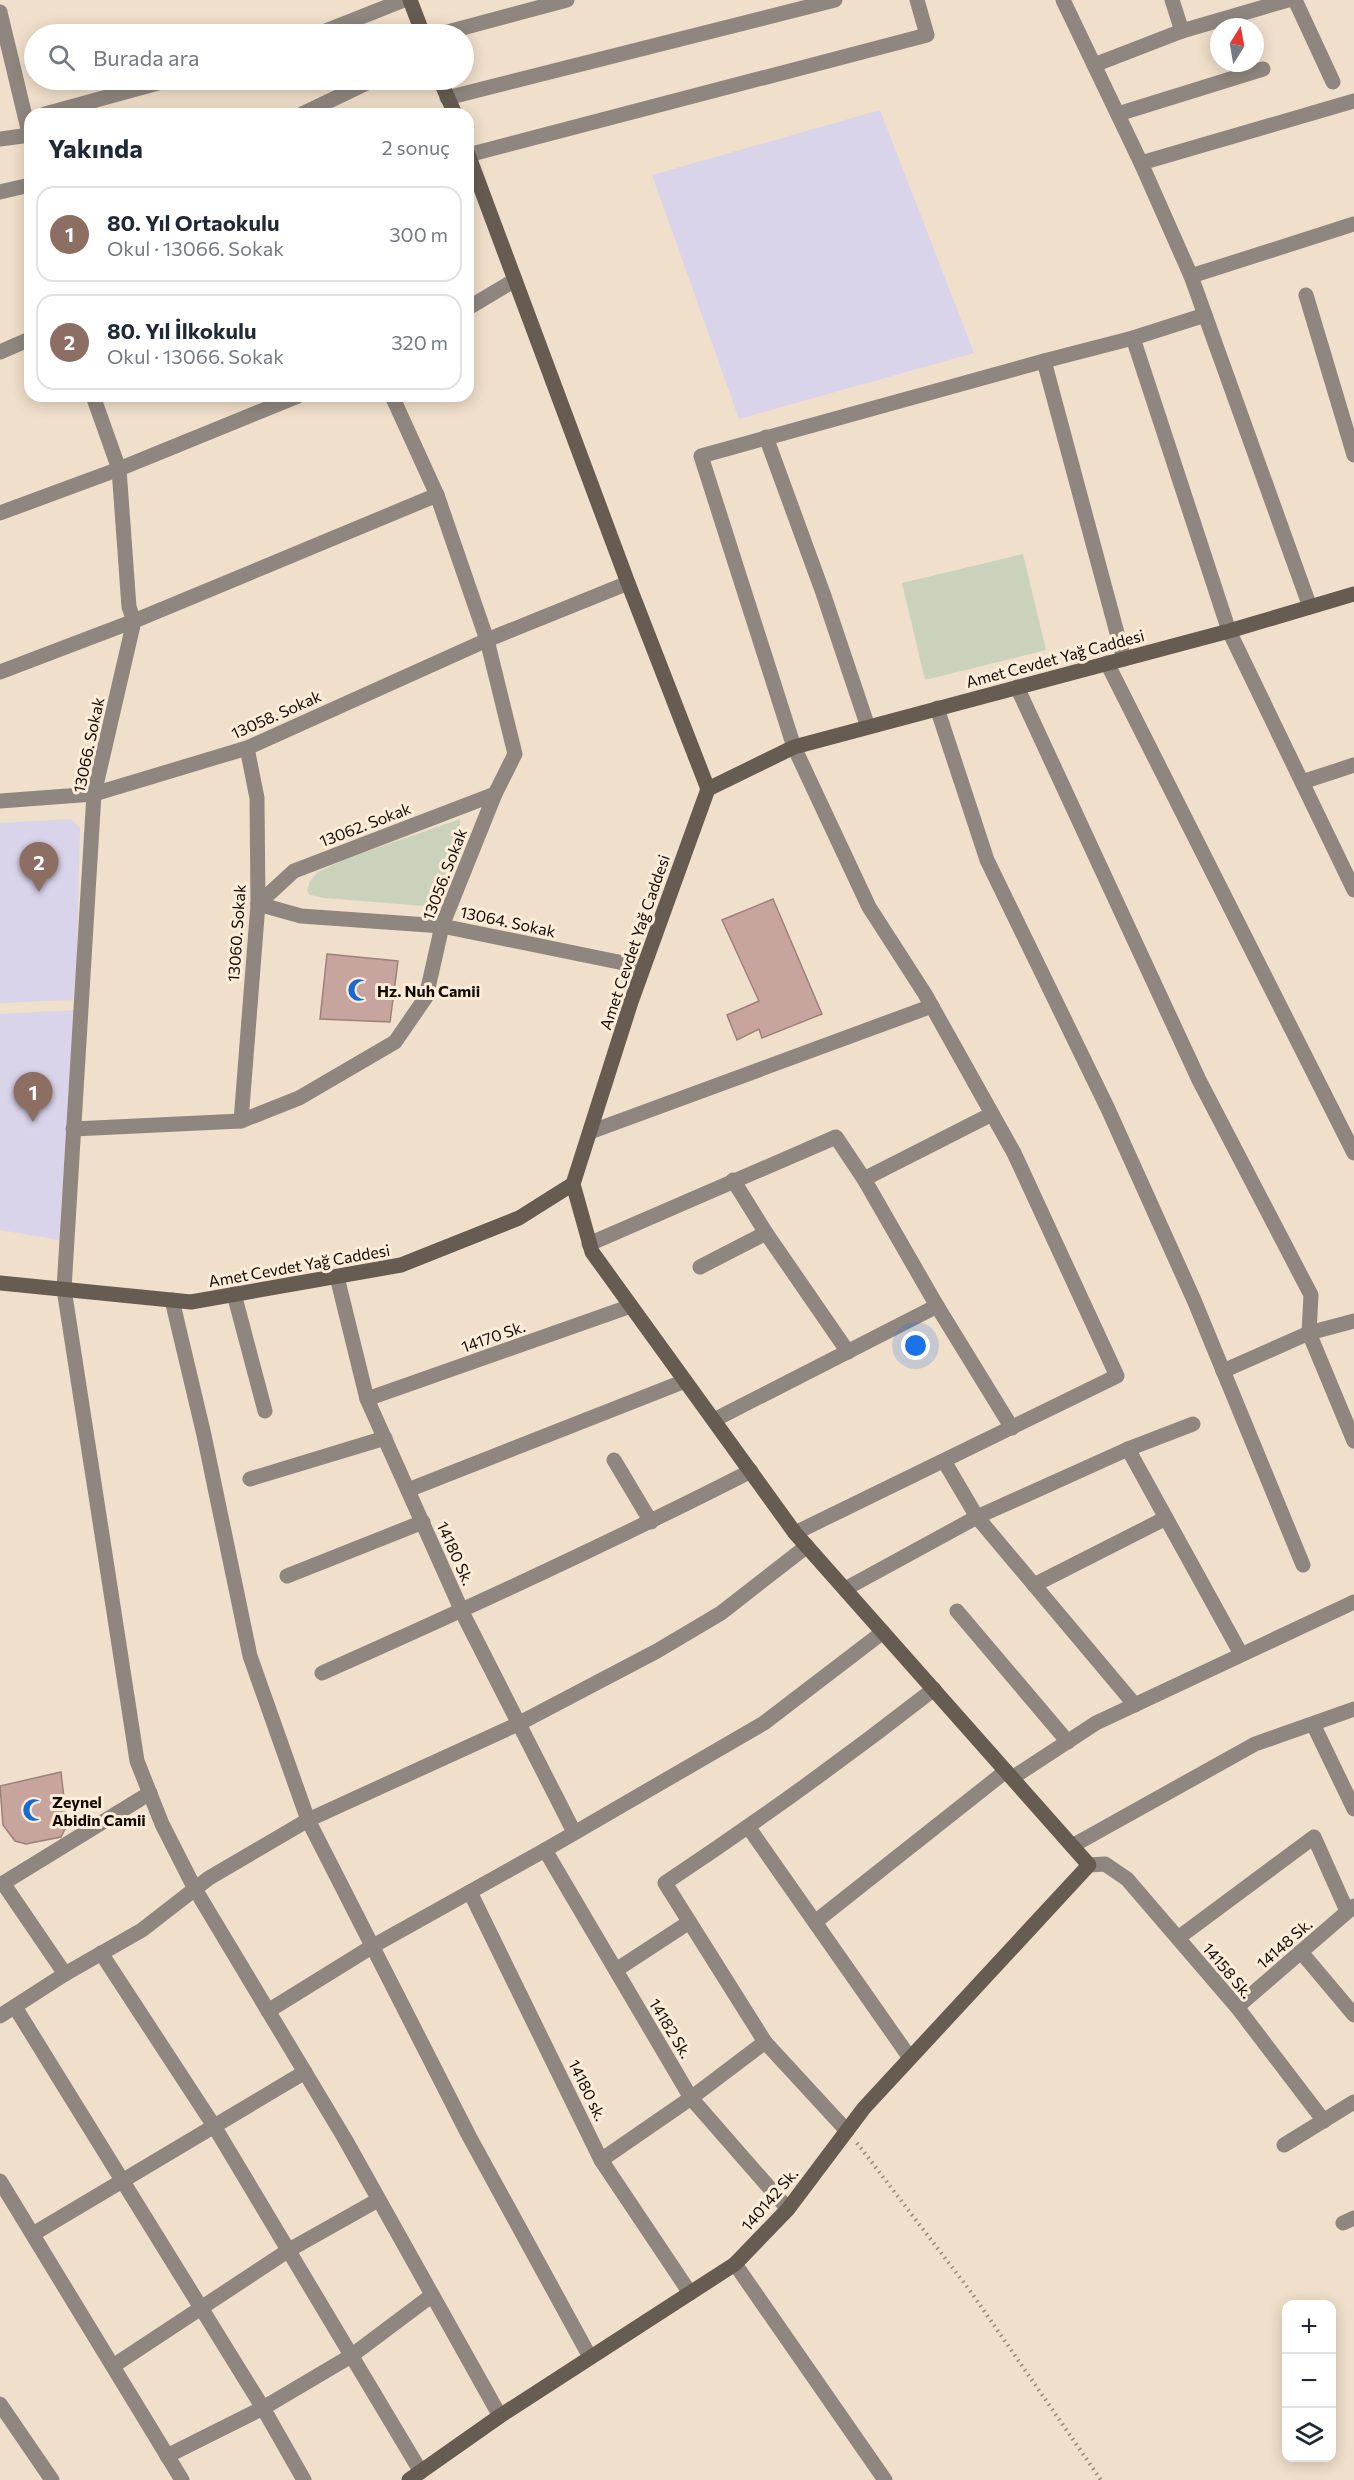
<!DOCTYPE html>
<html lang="tr">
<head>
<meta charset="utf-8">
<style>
	:root { --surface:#fff; --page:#f6f6f7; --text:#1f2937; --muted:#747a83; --line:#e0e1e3; --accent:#166bd5 }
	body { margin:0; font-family:Commissioner,sans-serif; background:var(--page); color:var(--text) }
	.controls { position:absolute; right:18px; bottom:18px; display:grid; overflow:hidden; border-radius:12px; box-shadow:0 3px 15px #0003 }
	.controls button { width:54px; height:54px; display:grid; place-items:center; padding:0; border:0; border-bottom:2px solid var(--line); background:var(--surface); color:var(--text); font:30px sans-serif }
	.compass { position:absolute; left:1210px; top:18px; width:54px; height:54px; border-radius:50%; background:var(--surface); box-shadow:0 3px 15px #0003; rotate:11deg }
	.you { position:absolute; left:916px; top:1346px; width:21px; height:21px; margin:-15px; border:4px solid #fff; border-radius:50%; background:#1a73e8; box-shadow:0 0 0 9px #1a73e833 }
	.badge { display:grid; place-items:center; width:39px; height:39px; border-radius:50%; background:var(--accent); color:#fff; font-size:20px; font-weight:700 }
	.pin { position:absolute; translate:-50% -50px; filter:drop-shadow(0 2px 3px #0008) }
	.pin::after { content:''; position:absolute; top:32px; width:21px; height:18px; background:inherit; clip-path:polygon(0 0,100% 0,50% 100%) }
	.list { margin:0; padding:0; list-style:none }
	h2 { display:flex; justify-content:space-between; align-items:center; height:78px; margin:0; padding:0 24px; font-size:26px }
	h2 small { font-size:20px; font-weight:400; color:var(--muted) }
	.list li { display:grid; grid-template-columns:39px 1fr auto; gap:18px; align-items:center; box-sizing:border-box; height:96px; margin:0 12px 12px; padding:0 12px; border:2px solid var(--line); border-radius:18px }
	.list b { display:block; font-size:22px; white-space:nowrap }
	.list p { margin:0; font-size:20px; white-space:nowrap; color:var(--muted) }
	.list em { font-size:20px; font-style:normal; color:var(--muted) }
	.icon { flex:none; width:33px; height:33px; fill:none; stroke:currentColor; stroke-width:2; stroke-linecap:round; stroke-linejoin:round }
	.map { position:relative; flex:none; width:1354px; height:2480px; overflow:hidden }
	.search { position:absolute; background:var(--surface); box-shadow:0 3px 15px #0003; left:24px; top:24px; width:450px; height:66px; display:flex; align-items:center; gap:15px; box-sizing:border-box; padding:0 21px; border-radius:33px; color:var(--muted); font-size:22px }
	.panel { position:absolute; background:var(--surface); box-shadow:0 3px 15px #0003; left:24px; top:108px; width:450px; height:294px; border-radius:18px }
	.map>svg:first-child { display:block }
	.education { fill:#dad4ea }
	.green { fill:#cbd2bc }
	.building { fill:#c7a49e; stroke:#9c817c; stroke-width:1.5 }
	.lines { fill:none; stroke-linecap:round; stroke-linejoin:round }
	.path { stroke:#948879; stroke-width:4; stroke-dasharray:1.5 4.5; stroke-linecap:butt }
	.street { stroke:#8f877f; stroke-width:15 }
	.secondary { stroke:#675c51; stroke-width:15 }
	.labels { text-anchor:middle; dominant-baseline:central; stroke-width:6; stroke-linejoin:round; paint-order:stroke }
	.street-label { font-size:16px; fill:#100b05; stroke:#fdecd7 }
	.poi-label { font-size:16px; font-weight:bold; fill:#100b05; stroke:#fdecd7; text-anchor:start }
</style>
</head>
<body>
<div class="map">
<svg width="1354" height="2480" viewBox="0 0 1354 2480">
	<rect width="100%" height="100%" fill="#f0dfca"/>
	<g class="education">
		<path d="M880 110 974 353 739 419 652 175Z"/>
		<path d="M71 819 80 828 77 956 73 1000 0 1003V823Z"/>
		<path d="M74 1010 59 1240 0 1230V1014Z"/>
	</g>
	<g class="green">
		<path d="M1023 554 1046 650 925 680 902 583Z"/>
		<path d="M460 819V842L435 895 424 906 324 898 310 895 307 891 310 881 318 872 343 860Z"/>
	</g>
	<g class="building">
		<path d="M773 899 822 1014 762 1038 759 1029 737 1040 727 1015 759 1001 722 920Z"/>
		<path d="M327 954 398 961 390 1022 320 1019Z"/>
		<path d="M61 1772 67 1825 61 1837 26 1844 15 1841 3 1825 0 1786Z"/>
	</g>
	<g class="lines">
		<path class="path" d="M857 2143 971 2292 1101 2480"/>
		<g class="street">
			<path d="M1063 0 1141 163 1191 276 1310 607"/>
			<path d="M1172 0 1182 31"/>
			<path d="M1295 0 1333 82"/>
			<path d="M0 12 30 137"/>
			<path d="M318 34 404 0"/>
			<path d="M440 34 567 0"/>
			<path d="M1094 65 1182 31 1288 0"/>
			<path d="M447 98 835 0"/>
			<path d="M45 114 169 80"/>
			<path d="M302 114 373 80"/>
			<path d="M1118 114 1263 69"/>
			<path d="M0 139 30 135"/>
			<path d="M468 155 927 35 917 0"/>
			<path d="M1141 163 1354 101"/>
			<path d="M0 192 30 185"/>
			<path d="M1191 276 1354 224"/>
			<path d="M1306 295 1354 455"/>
			<path d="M468 308 515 280"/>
			<path d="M1133 338 1229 631 1354 890"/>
			<path d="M0 352 30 339"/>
			<path d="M1044 361 1124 659"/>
			<path d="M93 396 119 469 129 607 134 621 94 794 64 1289 137 1761 162 1824 195 1889 345 2139 500 2416"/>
			<path d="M766 437 823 593 868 727"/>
			<path d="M0 513 119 469 298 396"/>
			<path d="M1107 663 1354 1153"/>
			<path d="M0 672 134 621 437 495"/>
			<path d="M1017 687 1199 1080 1311 1295 1309 1333 1354 1441"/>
			<path d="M937 708 987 860 1108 1109 1194 1300 1303 1565"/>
			<path d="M1302 782 1354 765"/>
			<path d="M0 801 94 794 247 748 487 640 628 583"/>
			<path d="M258 904 301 916 442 926 643 967"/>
			<path d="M258 904 294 871 495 794"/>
			<path d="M241 1121 258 904 257 798 247 748"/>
			<path d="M73 1129 241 1121 299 1098 395 1042 426 997 442 926 495 794 515 754 487 640 437 495 392 396"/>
			<path d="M590 1132 932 1006"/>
			<path d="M864 1179 992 1114"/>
			<path d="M733 1180 766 1233 848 1352"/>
			<path d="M589 1244 836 1137 864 1179 937 1306 1012 1428"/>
			<path d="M700 1267 766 1233"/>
			<path d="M337 1277 367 1399 465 1618 574 1832"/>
			<path d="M234 1294 265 1411"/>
			<path d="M172 1300 204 1435 250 1656 308 1820 469 2136 590 2357"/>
			<path d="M1223 1371 1309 1333 1354 1321"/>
			<path d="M367 1399 631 1306"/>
			<path d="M714 1420 937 1306"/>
			<path d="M1128 1449 1241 1654"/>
			<path d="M614 1460 651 1522"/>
			<path d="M944 1461 977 1517 1135 1705"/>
			<path d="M250 1479 385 1438"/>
			<path d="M408 1490 685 1381"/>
			<path d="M795 1533 1117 1376 1014 1153 925 994 869 907 794 747 701 456 1044 361 1133 338 1205 315"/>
			<path d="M287 1576 423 1522"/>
			<path d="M1034 1585 1166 1518"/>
			<path d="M845 1589 977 1517 1128 1449 1193 1424"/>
			<path d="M957 1611 1068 1742"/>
			<path d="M322 1673C466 1609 610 1543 751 1471"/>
			<path d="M1313 1724 1354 1809"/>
			<path d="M1012 1778 1096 1723 1354 1602"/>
			<path d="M749 1828 910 2058"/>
			<path d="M1072 1846 1255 1744 1354 1709"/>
			<path d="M545 1850 691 2098 788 2209"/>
			<path d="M1089 1865 1105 1864 1127 1879 1237 2007 1324 2121"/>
			<path d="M3 1883 65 1974"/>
			<path d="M0 1885 150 1793"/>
			<path d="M470 1892 601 2160 690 2293"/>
			<path d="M815 1922 1006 1771"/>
			<path d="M1178 1938 1314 1837 1347 1911"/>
			<path d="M1301 1952 1354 2015"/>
			<path d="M101 1953 214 2126 421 2472"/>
			<path d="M616 1970 688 1923"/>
			<path d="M15 2007 263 2408 304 2480"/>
			<path d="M1237 2007 1354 1906"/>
			<path d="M268 2011 373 1946 545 1850 764 1723 883 1632"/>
			<path d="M0 2016 65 1974 142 1930 209 1878 308 1820 518 1724 657 1651 721 1613 807 1546"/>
			<path d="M847 2131 765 2042 665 1883C757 1822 847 1757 934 1689"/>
			<path d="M1284 2145 1354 2102"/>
			<path d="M601 2160 691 2098 765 2042"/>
			<path d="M0 2181 182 2480"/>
			<path d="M1343 2223 1354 2218"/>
			<path d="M33 2234 305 2072"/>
			<path d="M735 2264 885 2480"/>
			<path d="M113 2366 289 2250 378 2200"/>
			<path d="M0 2404 52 2480"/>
			<path d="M167 2456 263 2408 351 2356 431 2296"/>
		</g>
		<g class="secondary">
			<path d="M410 0 423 34"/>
			<path d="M440 80 455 114"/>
			<path d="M468 154 628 583 708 789"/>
			<path d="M0 1283 191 1302 401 1265 519 1218 573 1184 631 1002 708 789 794 747 1229 631 1354 594"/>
			<path d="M409 2480 500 2416 735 2264 788 2209 864 2108 1089 1865 795 1533 592 1252 573 1184"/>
		</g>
	</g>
	<defs>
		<g id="mosque-bare" transform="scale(1.8)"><path d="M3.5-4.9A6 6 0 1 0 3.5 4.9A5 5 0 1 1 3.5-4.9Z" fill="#166bd5" stroke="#fdecd7" stroke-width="2.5" paint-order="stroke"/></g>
	</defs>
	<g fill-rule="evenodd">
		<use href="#mosque-bare" x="359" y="990"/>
		<use href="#mosque-bare" x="34" y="1810"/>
	</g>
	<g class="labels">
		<g class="street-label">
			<text transform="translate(1055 658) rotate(-15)">Amet Cevdet Yağ Caddesi</text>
			<text transform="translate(276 714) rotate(-24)">13058. Sokak</text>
			<text transform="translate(88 745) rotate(-78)">13066. Sokak</text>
			<text transform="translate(365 824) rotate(-21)">13062. Sokak</text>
			<text transform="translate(444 874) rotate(-69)">13056. Sokak</text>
			<text transform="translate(508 921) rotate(12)">13064. Sokak</text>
			<text transform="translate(236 933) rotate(-86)">13060. Sokak</text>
			<text transform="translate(634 942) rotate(-71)">Amet Cevdet Yağ Caddesi</text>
			<text transform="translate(299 1265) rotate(-10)">Amet Cevdet Yağ Caddesi</text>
			<text transform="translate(493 1336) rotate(-19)">14170 Sk.</text>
			<text transform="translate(456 1553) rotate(66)">14180 Sk.</text>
			<text transform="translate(1284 1943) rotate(-41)">14148 Sk.</text>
			<text transform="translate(1228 1970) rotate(50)">14158 Sk.</text>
			<text transform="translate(671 2028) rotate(59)">14182 Sk.</text>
			<text transform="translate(588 2090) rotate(64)">14180 sk.</text>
			<text transform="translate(769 2199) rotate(-49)">140142 Sk.</text>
		</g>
		<g class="poi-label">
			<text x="377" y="990">Hz. Nuh Camii</text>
			<text x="52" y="1801">Zeynel<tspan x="52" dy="18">Abidin Camii</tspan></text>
		</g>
	</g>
</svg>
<div class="controls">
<button>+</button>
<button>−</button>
<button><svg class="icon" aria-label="layers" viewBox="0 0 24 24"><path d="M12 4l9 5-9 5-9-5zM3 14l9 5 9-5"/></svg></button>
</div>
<svg class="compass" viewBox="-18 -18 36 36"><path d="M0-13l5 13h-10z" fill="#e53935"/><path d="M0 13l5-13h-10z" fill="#747a83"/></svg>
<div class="you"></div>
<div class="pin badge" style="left:33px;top:1122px;background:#8d6e63">1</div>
<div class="pin badge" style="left:39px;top:892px;background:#8d6e63">2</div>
<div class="search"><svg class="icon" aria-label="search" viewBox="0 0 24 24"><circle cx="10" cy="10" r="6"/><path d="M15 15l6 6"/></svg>Burada ara</div>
<section class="panel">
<h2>Yakında<small>2 sonuç</small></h2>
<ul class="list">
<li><span class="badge" style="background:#8d6e63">1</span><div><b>80. Yıl Ortaokulu</b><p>Okul · 13066. Sokak</p></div><em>300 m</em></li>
<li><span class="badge" style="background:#8d6e63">2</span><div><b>80. Yıl İlkokulu</b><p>Okul · 13066. Sokak</p></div><em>320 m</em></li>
</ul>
</section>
</div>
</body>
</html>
